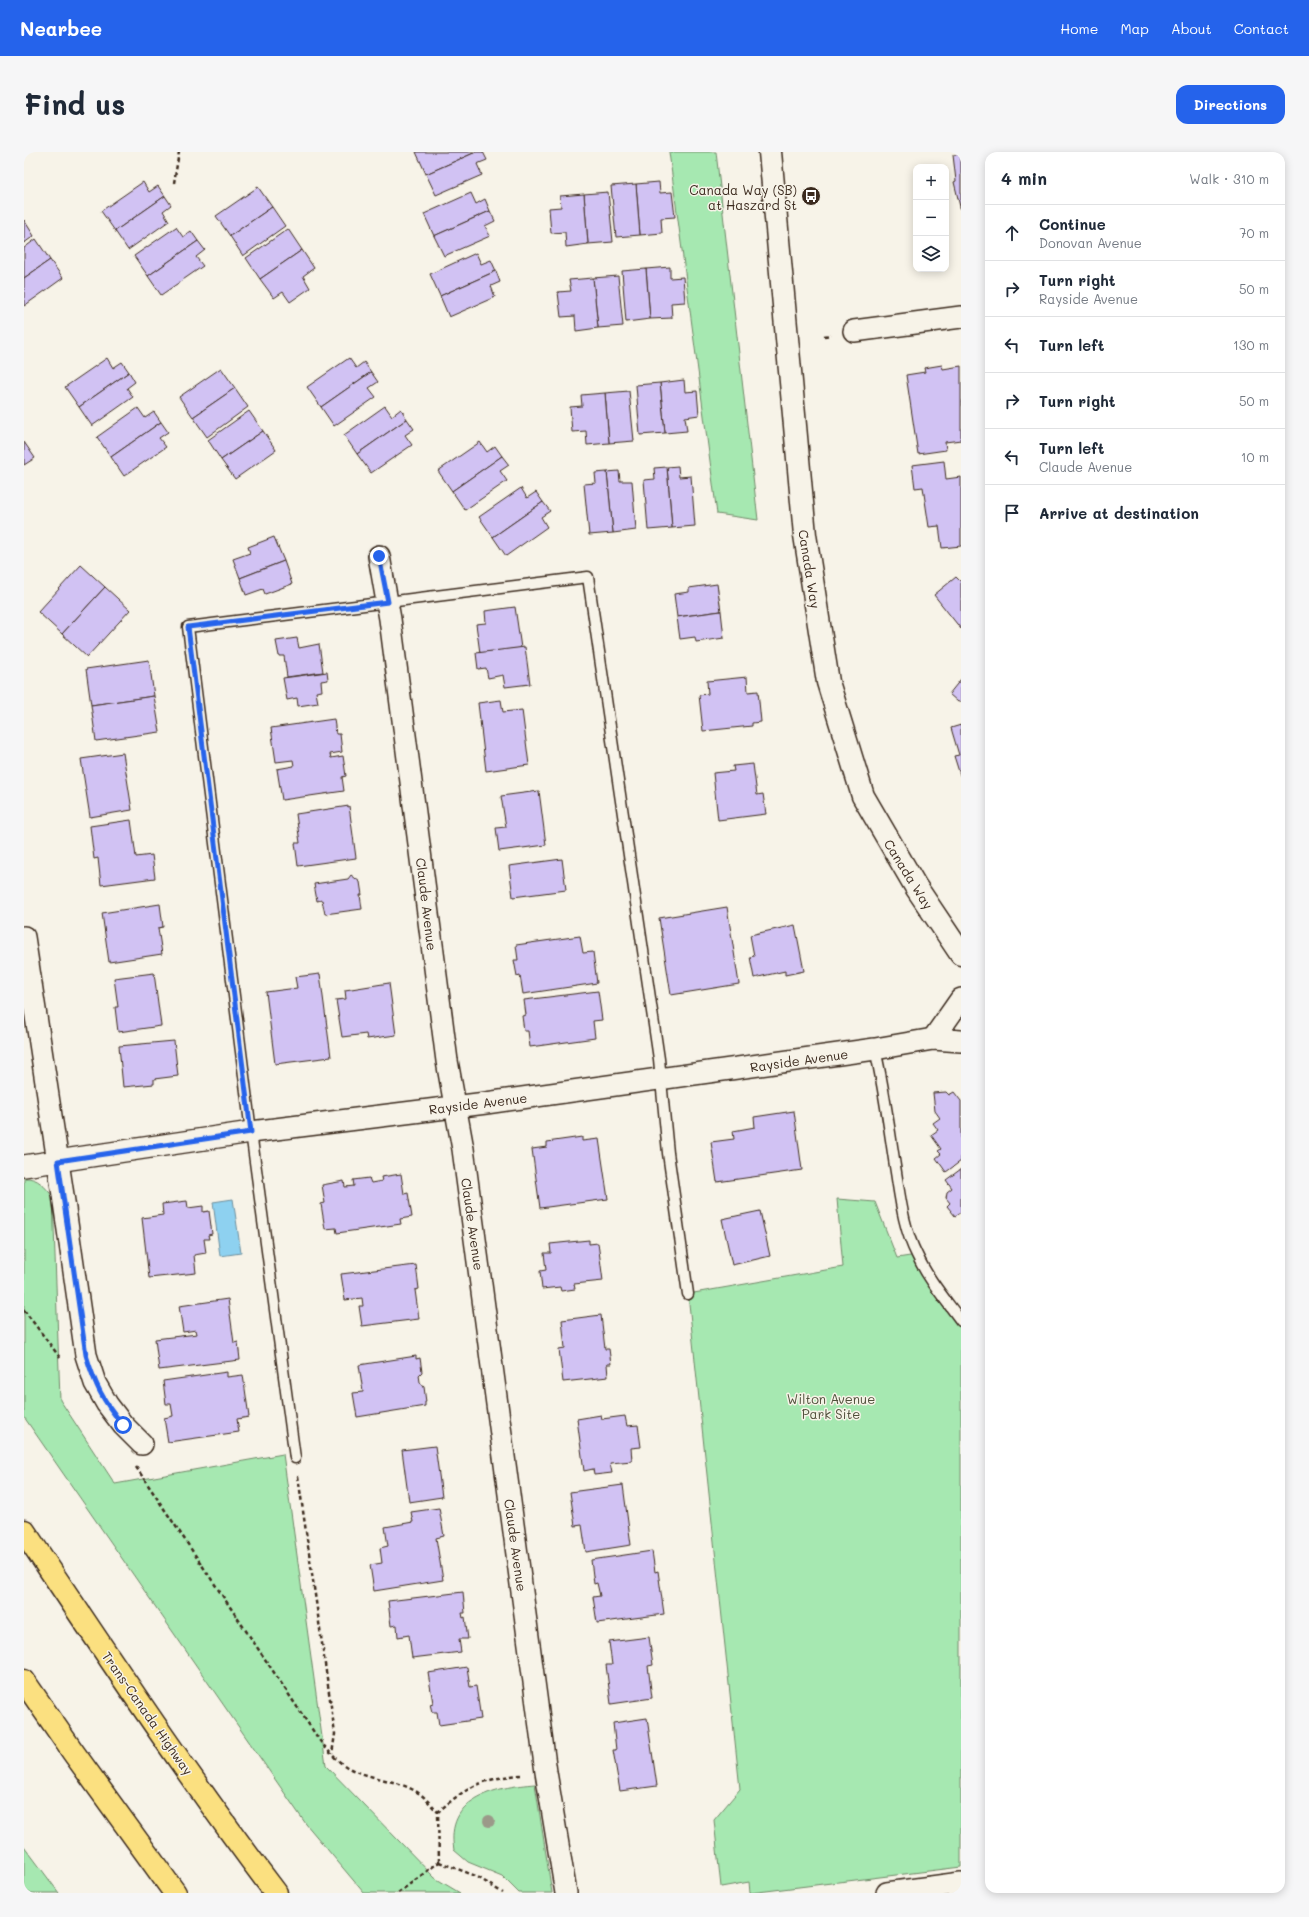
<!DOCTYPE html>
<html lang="en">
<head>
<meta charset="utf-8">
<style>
	:root { --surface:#fff; --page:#f6f6f7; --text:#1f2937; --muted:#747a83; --line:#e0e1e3; --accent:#2563eb }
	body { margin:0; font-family:Mali,sans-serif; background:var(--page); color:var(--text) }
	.controls { position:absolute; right:12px; top:12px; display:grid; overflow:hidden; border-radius:8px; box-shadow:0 2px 10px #0003 }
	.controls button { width:36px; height:36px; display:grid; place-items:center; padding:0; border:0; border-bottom:1px solid var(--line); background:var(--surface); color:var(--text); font:20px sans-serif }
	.stop { position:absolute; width:12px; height:12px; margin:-9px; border:3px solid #2563eb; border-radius:50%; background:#fff }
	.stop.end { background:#2563eb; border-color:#fff; box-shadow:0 1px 4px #0008 }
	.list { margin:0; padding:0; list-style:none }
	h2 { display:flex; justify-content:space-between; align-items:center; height:52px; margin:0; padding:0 16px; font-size:17px }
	h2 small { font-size:13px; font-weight:400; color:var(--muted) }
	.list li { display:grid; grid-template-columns:26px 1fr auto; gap:12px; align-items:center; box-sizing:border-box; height:56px; padding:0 16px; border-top:1px solid var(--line) }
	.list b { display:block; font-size:15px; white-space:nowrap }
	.list p { margin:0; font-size:13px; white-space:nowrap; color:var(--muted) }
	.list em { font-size:13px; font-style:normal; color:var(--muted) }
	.icon { flex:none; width:22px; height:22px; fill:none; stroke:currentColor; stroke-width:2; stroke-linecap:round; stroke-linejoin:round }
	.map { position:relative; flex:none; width:937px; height:1741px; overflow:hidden; border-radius:12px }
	header { display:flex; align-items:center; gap:24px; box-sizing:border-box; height:56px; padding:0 20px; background:var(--accent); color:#fff }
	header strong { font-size:19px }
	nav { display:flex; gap:22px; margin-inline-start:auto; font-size:14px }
	.intro { display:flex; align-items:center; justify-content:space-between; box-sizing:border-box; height:96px; padding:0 24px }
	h1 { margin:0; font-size:28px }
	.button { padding:10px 18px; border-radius:12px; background:var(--accent); color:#fff; font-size:14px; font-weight:700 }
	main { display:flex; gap:24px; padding:0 24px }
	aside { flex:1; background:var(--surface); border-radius:12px; box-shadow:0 2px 10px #0003 }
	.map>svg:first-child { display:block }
	.green { fill:#a6e8b1; stroke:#708968 }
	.water { fill:#8ed1f0; stroke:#6d8e9c }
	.building { fill:#d1c2f3; stroke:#3b2a1e }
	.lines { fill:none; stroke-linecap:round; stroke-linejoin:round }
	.service-casing { stroke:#3b2a1e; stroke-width:13 }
	.minor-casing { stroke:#3b2a1e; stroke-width:24 }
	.secondary-casing { stroke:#3b2a1e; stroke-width:25 }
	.motorway-casing { stroke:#3b2a1e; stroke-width:25 }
	.path { stroke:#3b2a1e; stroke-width:2.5; stroke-dasharray:4 3; stroke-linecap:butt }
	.service { stroke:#f7f3e8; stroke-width:10 }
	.minor { stroke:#f7f3e8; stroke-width:21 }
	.secondary { stroke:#f7f3e8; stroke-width:22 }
	.motorway { stroke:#fbe080; stroke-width:22 }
	.tree { fill:#9b9989 }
	.route { stroke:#2563eb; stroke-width:5 }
	.labels { text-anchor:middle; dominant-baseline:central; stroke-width:3; stroke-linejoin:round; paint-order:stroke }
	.poi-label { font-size:13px; fill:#3b2a1e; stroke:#f7f3e8; text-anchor:end }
	.street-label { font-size:13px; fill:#3b2a1e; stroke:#f7f3e8 }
	.park-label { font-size:13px; fill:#50503b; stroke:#f7f3e8 }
</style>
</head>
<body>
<header>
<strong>Nearbee</strong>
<nav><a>Home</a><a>Map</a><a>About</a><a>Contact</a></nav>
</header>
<div class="intro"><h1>Find us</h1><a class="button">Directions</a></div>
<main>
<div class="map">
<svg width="937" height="1741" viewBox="0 0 937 1741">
	<rect width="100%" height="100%" fill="#f7f3e8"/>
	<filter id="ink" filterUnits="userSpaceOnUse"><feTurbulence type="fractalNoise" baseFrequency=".025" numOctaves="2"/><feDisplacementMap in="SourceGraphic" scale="8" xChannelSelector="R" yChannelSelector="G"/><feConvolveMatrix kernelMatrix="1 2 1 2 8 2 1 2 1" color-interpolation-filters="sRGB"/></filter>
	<g filter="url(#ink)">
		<g class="green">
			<path d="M645 0H692L734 368 693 362Z"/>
			<path d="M0 1026C14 1025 21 1035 29 1045L36 1248 91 1332 259 1302 302 1614 411 1726 436 1741H340L282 1672 0 1265Z"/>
			<path d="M813 1047 851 1050 873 1106 893 1103 937 1169V1715L726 1741 725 1730 697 1735 690 1668 716 1637 664 1142 819 1115Z"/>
			<path d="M511 1632 528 1741H495L478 1724 444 1710 430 1698C421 1646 470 1635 511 1632Z"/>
			<path d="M0 1694 35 1741H0Z"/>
		</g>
		<path class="water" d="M209 1047 217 1101 196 1104 189 1050Z"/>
		<g class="building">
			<path d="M392 0H452L402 22Z"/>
			<path d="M452 0H459L463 8 453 12 458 23 412 43 402 22Z"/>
			<path d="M937 2V59L930 30 932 29 929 3Z"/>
			<path d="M119 30 125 40 134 34 141 44 91 79 77 59Z"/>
			<path d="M635 30 636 41 648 40 651 65 637 66 638 81 616 83 612 32Z"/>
			<path d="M612 32 616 83 592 85 587 34Z"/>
			<path d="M234 35 248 55 206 84 192 64Z"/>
			<path d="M584 40 589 90 564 92 560 42Z"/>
			<path d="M447 41 452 52 461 47 466 59 410 84 400 62Z"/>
			<path d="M560 42 564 92 542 95 541 80 527 81 525 56 537 55 536 44Z"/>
			<path d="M141 44 147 53 139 59 145 69 104 98 91 79Z"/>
			<path d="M248 55 261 74 219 104 206 84Z"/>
			<path d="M466 59 471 69 461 74 466 84 420 104 410 84Z"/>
			<path d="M0 68 10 84 0 91Z"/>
			<path d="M152 75 159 85 167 79 174 89 124 124 110 104Z"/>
			<path d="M264 77 278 98 236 127 222 106Z"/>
			<path d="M12 87 26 108 0 126V96Z"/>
			<path d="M174 89 181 98 172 105 179 114 137 143 124 124Z"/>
			<path d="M278 98 290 116 279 124 286 136 266 150 259 140 250 146 236 127Z"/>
			<path d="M452 101 457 112 467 108 472 119 416 144 406 122Z"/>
			<path d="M26 108 39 126 0 154V126Z"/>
			<path d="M646 115V126L659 125 661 150 647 151 648 166 626 167 622 117Z"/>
			<path d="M622 117 626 167 602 170 598 119Z"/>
			<path d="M472 119 476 130 467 134 471 145 425 165 416 144Z"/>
			<path d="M594 124 599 174 574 176 569 126Z"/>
			<path d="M569 126 574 176 552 179 551 164 537 165 534 140 547 139 545 128Z"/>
			<path d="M83 206 89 216 98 210 105 220 55 255 41 235Z"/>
			<path d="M325 206 332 216 340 210 347 220 297 255 283 235Z"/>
			<path d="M918 213 919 217 937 214V288L921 290 922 298 894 302 882 223 901 220 900 216Z"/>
			<path d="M197 216 211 236 169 265 155 245Z"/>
			<path d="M105 220 111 230 103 236 109 245 68 274 55 255Z"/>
			<path d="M347 220 354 230 345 236 352 245 310 274 297 255Z"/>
			<path d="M660 228 661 240 673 239 675 263 661 265 663 279 641 281 636 231Z"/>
			<path d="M636 231 641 281 616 283 612 233Z"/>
			<path d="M211 236 224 255 183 285 169 265Z"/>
			<path d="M605 239 610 289 585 291 581 241Z"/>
			<path d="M581 241 585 291 563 293 562 279 548 280 546 255 558 254 557 243Z"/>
			<path d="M361 254 368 264 377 257 383 267 333 302 320 283Z"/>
			<path d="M114 256 121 266 130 260 137 270 87 305 73 285Z"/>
			<path d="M225 259 239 279 197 308 184 288Z"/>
			<path d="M383 267 390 277 381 283 388 293 347 321 333 302Z"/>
			<path d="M137 270 144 280 135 286 142 295 100 324 87 305Z"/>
			<path d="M239 279 252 298 211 327 197 308Z"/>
			<path d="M0 290 11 306 0 313Z"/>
			<path d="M456 290 463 300 471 294 478 304 428 339 414 319Z"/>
			<path d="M478 304 485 313 476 319 483 329 441 358 428 339Z"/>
			<path d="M920 309 922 327 937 325V394L918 396 915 374 905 375 899 335 891 336 888 313Z"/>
			<path d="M654 314 655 325 667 324 671 374 648 376 643 315Z"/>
			<path d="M643 315 648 376 624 378 620 328 631 327 630 316Z"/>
			<path d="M595 319 596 329H608L612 378 589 381 583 320Z"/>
			<path d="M583 320 589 381 565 383 560 332 572 331 571 321Z"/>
			<path d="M497 336 503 346 512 340 519 350 469 385 455 365Z"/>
			<path d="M519 350 526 359 517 365 523 375 482 404 469 385Z"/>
			<path d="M250 385 260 409 216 426 209 407 226 401 224 395Z"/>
			<path d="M260 409 268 432 241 442 239 437 222 443 216 426Z"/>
			<path d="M57 413 81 435 38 482 14 460Z"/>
			<path d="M932 425 937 430V477L910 443Z"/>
			<path d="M693 432 697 459 653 465 650 442 665 440V436Z"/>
			<path d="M81 435 106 458 63 505 38 482Z"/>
			<path d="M491 455 497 496 456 501 452 472 462 471 461 459Z"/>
			<path d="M697 459 700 486 672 490 671 485 656 487 653 465Z"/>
			<path d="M273 486 275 496 295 492 299 520 263 525 260 504H255L252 489Z"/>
			<path d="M501 495 506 532 481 535 479 523 464 526 462 516 454 517 452 501Z"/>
			<path d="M125 508 130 544 67 553 62 517Z"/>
			<path d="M303 520 304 528 297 529 298 539 292 540 294 551 274 554 273 546 263 548 259 526Z"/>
			<path d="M723 525 724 540 734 539 737 570 728 571V574L679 579 675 543 684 542 683 529Z"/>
			<path d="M937 527V549L934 550 925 542Z"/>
			<path d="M130 544 136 580 72 589 67 553Z"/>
			<path d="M477 548 479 560 498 558 505 613 462 619 454 551Z"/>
			<path d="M310 567 312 582H316L318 600 306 602 307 606 319 604 322 624 318 625 320 639 258 648 253 617 270 614 269 608 252 610 247 576Z"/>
			<path d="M937 573V626L930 604 935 603 927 576Z"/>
			<path d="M99 601 108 658 66 665 57 607Z"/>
			<path d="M729 612 733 643 739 642 742 662 694 668 689 621 710 619 709 614Z"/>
			<path d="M515 639 522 693 475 699 472 676 482 675 477 644Z"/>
			<path d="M325 654 332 706 274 714 271 691H276L272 662Z"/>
			<path d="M107 668 112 705 128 703 131 726 77 733 74 706 70 707 66 674Z"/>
			<path d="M538 707 542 738 489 745 485 714Z"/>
			<path d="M327 723 336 730 338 743H336L338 757 301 762 298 748 293 749 290 732 324 727Z"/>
			<path d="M136 752 139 775 134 776 138 802 85 810 78 761Z"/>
			<path d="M703 755 715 832 647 843 635 766Z"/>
			<path d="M771 773 780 819 761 823V819L730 826 726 805 730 804 726 783Z"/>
			<path d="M556 784 559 801 569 800 573 831 499 842 496 823 493 824 490 808H494L492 793Z"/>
			<path d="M130 821 137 874 94 880 91 855H94L90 826Z"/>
			<path d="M296 822 307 905 251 912 242 840 273 836 271 825Z"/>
			<path d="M365 831 372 883 343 887 342 882 318 885 312 848 322 847 321 838Z"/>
			<path d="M574 839 578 868 569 869 571 886 506 895 504 879H500L498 864 502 863 500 848Z"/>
			<path d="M150 889 154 924 130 927V932L99 935 95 894Z"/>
			<path d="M922 940 925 943 930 940 937 949V1009L922 1020 912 1006 917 1002 914 999 917 997 907 983 914 978 909 971 916 966 911 959 909 941Z"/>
			<path d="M770 959 778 1018 693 1030 687 990 710 987 709 979 731 975 730 965Z"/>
			<path d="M558 985V989L575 987 584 1047 516 1056 508 997 523 995V990Z"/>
			<path d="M937 1017V1060L931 1064 923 1054 926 1051 922 1046 923 1040 928 1036 922 1028Z"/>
			<path d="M377 1022 380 1042 384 1041 388 1065 376 1067 377 1072 313 1081 312 1076 301 1077 297 1052 301 1051 298 1033 320 1029 321 1035 330 1034 329 1028 345 1026 347 1031 358 1029 357 1025Z"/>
			<path d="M163 1049 164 1056 179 1054V1060L185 1059 188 1082 184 1083 185 1087H180L182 1101 170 1103 172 1121 125 1126 118 1066 139 1063 138 1052Z"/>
			<path d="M736 1059 746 1104 708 1113 698 1067Z"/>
			<path d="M565 1088V1092L574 1091 579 1129 550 1132 551 1137 537 1139 536 1135 518 1137 516 1119 522 1118 520 1101H527L526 1092Z"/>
			<path d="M392 1113 395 1137 391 1138 395 1167 338 1174 335 1154H339L338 1146 321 1148 317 1122Z"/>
			<path d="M204 1147 210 1191 214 1190 216 1208 135 1218 131 1187 173 1182 172 1178 159 1180 155 1154Z"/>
			<path d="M577 1163 581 1197H585L587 1212H583L584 1225 539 1230 535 1197 541 1196 538 1168Z"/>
			<path d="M392 1204V1207L396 1206 398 1220 395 1223 396 1230 400 1235 402 1250H401V1254L333 1265 329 1241 339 1240 335 1213Z"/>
			<path d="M203 1220V1225L219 1223 225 1265 213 1267 215 1280 144 1290 140 1266 149 1264 147 1252H142L139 1229Z"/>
			<path d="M577 1263 578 1267 601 1264 603 1274 614 1273 617 1295 607 1296 608 1309 586 1311 588 1321 570 1323 569 1317 560 1319 553 1267Z"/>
			<path d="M411 1294 418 1345 385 1350 378 1298Z"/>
			<path d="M599 1333 607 1393 562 1400 558 1373 551 1374 546 1340Z"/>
			<path d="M415 1356 420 1384 412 1386 419 1428 350 1439 346 1413 358 1411 356 1396 364 1394 361 1375 389 1370 387 1360Z"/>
			<path d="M628 1399 631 1420 634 1419 640 1462 573 1471 569 1445 576 1444 573 1431 570 1432 567 1408Z"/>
			<path d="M439 1440 441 1461H438L439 1466 441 1465 444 1487H435L437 1500 388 1506 385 1483 374 1485 373 1473 367 1474 364 1449Z"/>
			<path d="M625 1485 629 1513 624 1514 628 1546 587 1552 582 1513H588L585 1490Z"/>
			<path d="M443 1515 446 1535 452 1534 457 1567 415 1573 413 1560H408L406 1552 409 1551 404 1521Z"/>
			<path d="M623 1566 633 1634 596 1639 589 1598H592L589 1571Z"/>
		</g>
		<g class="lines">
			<g class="service-casing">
				<g id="service">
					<path d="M851 897C860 936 865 975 871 1014 876 1044 879 1076 893 1103 904 1127 921 1147 937 1169"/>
					<path d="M271 1306 227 980 164 475 564 425 635 907 644 1001 664 1142"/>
				</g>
			</g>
			<g class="minor-casing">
				<g id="minor">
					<path d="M830 179 937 165"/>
					<path d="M355 404 366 467 423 909 439 997 522 1620 542 1741"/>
					<path d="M0 785 39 1043 62 1203 71 1231 83 1252 99 1273 118 1292"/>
					<path d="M909 887 937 847"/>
					<path d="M0 1014 227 980 462 951 851 897 909 887 937 889"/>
					<path d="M863 1741 937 1731"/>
				</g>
			</g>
			<g class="secondary-casing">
				<path id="secondary" d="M746 0 781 383 804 530 839 644 892 735 937 802"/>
			</g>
			<g class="motorway-casing">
				<g id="motorway">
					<path d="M0 1379C82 1501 163 1624 252 1741"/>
					<path d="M0 1529 49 1600 151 1741"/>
				</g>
			</g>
			<g class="path">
				<path d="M150 31 155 0"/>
				<path d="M800 184 807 183"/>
				<path d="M0 1158 37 1207"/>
				<path d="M112 1315 296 1589C304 1599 313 1609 323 1615 346 1628 375 1627 396 1642 403 1647 408 1655 414 1660"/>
				<path d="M274 1324 311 1582 308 1602"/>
				<path d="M415 1710 414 1660C442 1635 460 1626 497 1623"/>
				<path d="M415 1710 452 1724 479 1741"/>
				<path d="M374 1741 415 1710"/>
			</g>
			<use href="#service" class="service"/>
			<use href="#minor" class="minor"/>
			<use href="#secondary" class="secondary"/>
			<use href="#motorway" class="motorway"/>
		</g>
		<circle class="tree" cx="465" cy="1669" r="6"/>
	</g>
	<g class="lines" filter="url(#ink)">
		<path class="route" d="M99 1273C79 1249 71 1233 62 1203L34 1009 227 980 164 475 364 450 355 404"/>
	</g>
	<defs>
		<g id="bus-disc" transform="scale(1)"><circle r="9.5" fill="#3b2a1e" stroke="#f7f3e8"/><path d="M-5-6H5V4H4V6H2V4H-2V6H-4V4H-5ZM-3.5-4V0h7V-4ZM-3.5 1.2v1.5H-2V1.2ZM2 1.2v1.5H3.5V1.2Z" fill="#fff"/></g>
	</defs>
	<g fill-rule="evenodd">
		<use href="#bus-disc" x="787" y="44"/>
	</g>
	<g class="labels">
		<g class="poi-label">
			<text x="773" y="37">Canada Way (SB)<tspan x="773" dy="15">at Haszard St</tspan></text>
		</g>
		<g class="street-label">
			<text transform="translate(786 417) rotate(81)">Canada Way</text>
			<text transform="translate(885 722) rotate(58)">Canada Way</text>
			<text transform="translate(403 752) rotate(83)">Claude Avenue</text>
			<text transform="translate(775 908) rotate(-8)">Rayside Avenue</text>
			<text transform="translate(454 951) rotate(-7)">Rayside Avenue</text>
			<text transform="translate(449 1072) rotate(82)">Claude Avenue</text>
			<text transform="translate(492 1393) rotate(82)">Claude Avenue</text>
			<text transform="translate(124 1561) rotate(55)">Trans-Canada Highway</text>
		</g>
		<g class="park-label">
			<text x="807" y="1246">Wilton Avenue<tspan x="807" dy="15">Park Site</tspan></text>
		</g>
	</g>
</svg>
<div class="controls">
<button>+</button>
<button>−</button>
<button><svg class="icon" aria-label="layers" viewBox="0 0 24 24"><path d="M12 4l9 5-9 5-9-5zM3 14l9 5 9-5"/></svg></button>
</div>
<div class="stop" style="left:99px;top:1273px"></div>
<div class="stop end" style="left:355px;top:404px"></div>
</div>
<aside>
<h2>4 min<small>Walk · 310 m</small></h2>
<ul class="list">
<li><svg class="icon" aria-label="ahead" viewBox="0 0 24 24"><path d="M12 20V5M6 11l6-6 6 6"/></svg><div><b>Continue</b><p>Donovan Avenue</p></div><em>70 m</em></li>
<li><svg class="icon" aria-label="right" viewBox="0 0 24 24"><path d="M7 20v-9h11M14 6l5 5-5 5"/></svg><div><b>Turn right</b><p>Rayside Avenue</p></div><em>50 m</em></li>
<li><svg class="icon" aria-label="left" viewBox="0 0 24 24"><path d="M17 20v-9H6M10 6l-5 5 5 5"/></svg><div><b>Turn left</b></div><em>130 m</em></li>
<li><svg class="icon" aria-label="right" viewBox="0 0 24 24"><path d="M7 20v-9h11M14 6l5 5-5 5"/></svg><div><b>Turn right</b></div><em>50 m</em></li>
<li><svg class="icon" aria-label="left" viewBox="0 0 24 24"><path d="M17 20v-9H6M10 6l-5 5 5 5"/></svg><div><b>Turn left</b><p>Claude Avenue</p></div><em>10 m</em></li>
<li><svg class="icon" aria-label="arrive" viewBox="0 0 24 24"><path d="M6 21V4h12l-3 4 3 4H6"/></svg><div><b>Arrive at destination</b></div></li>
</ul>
</aside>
</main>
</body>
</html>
